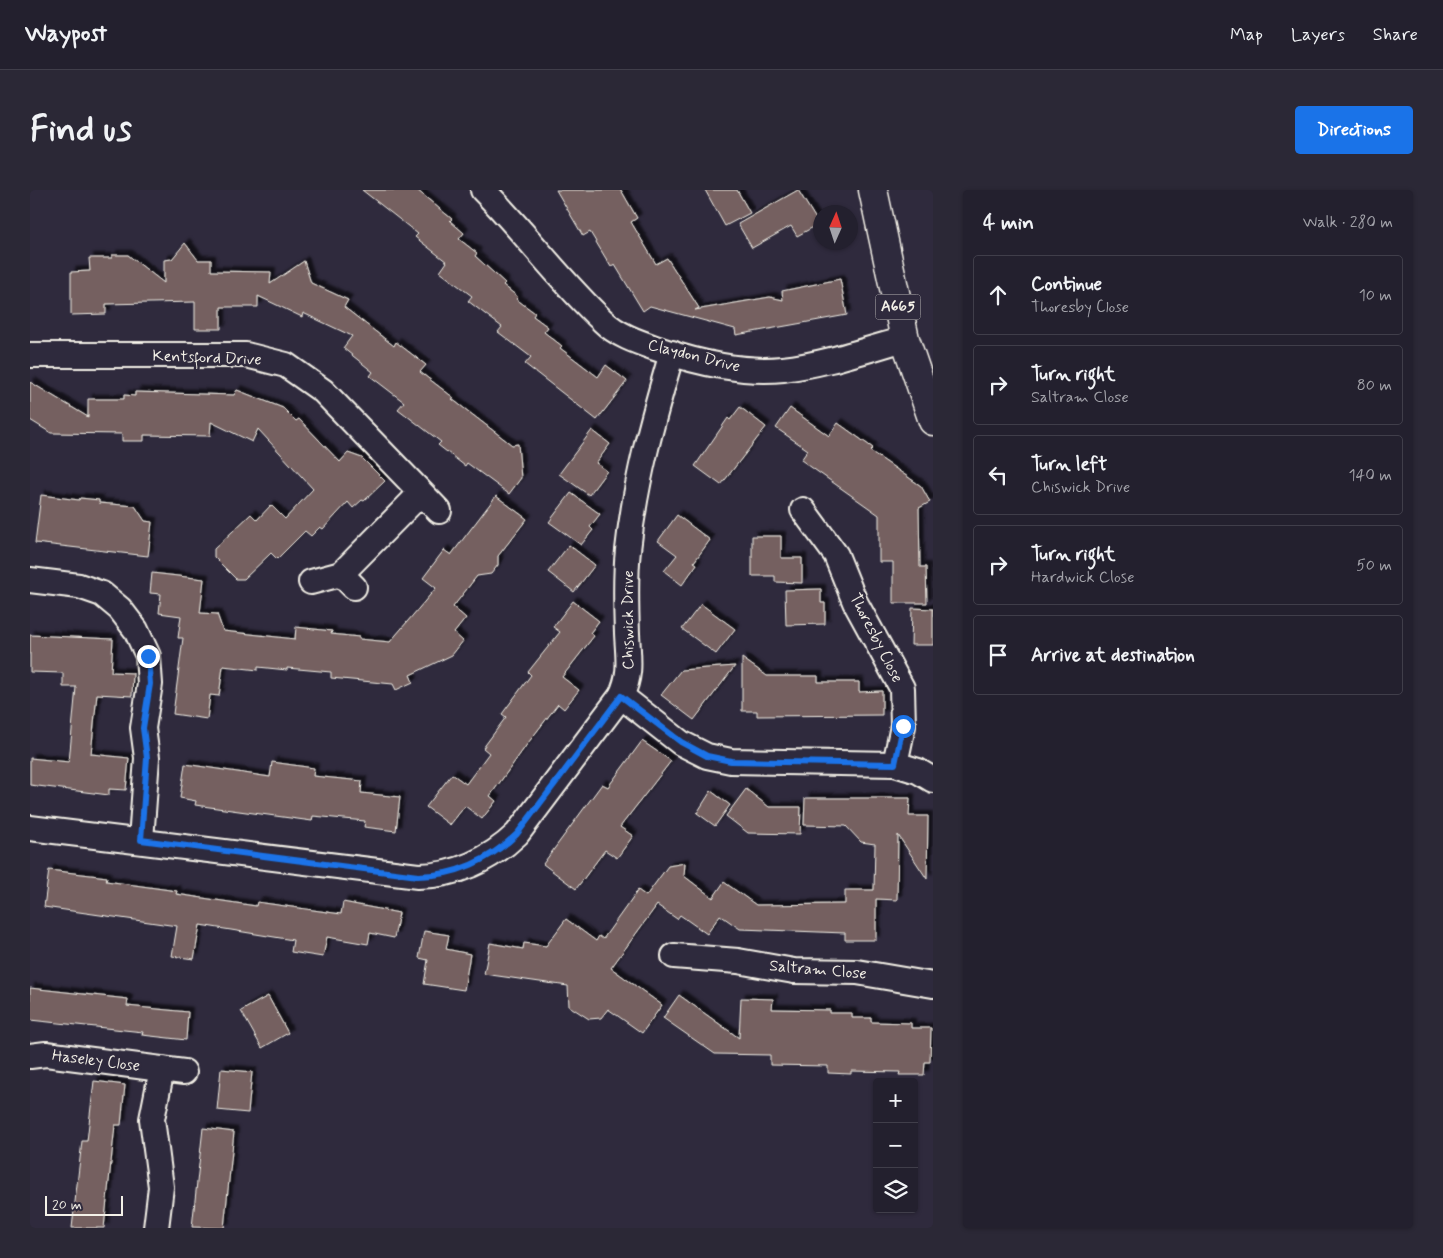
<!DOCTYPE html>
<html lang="en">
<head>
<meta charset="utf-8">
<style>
	:root { --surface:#23202e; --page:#2b2836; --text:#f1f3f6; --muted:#a3a3aa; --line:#403e4a; --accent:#1a73e8 }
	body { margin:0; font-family:Mynerve,sans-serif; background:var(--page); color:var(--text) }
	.controls { position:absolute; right:15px; bottom:15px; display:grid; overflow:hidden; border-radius:5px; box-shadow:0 1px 4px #0004 }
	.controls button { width:45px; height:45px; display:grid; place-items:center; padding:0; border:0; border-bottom:1px solid var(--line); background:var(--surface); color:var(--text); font:25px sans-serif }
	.compass { position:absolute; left:783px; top:15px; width:45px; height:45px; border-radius:50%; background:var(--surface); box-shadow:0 1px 4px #0004; rotate:3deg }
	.scale { position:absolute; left:15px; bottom:12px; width:78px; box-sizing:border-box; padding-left:5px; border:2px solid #f4f1e8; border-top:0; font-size:14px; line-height:18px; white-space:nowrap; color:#f4f1e8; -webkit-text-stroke:4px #2f2a3d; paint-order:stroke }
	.stop { position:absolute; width:15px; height:15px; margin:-11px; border:4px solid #1a73e8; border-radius:50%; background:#fff }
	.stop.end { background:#1a73e8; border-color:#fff; box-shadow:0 1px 5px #0008 }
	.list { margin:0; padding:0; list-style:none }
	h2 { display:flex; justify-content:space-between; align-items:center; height:65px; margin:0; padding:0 20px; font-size:21px }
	h2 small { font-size:16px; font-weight:400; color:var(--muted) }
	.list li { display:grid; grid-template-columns:32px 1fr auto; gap:15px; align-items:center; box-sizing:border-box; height:80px; margin:0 10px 10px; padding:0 10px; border:1px solid var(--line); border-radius:5px }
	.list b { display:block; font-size:19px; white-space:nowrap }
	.list p { margin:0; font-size:16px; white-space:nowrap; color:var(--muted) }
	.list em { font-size:16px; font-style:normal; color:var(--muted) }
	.icon { flex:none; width:28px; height:28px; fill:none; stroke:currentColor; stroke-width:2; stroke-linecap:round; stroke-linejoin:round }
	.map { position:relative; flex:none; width:903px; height:1038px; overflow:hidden; border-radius:5px }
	header { display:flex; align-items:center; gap:30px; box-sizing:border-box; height:70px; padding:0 25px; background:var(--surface); border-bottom:1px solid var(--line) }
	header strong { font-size:24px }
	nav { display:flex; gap:28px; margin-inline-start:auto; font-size:18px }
	.intro { display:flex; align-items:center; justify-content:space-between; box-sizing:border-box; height:120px; padding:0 30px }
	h1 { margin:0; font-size:35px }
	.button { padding:12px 22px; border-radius:5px; background:var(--accent); color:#fff; font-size:18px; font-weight:700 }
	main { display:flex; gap:30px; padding:0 30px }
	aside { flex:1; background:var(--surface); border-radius:5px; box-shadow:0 1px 4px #0004 }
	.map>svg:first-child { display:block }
	.building { fill:#746161; stroke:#f4f1e8; filter:url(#shadow) }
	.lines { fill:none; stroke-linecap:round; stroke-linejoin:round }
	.minor-casing { stroke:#f4f1e8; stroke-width:28 }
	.primary-casing { stroke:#f4f1e8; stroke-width:31 }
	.minor { stroke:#2f2a3d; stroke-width:24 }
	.primary { stroke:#2f2a3d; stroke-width:28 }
	.route { stroke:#1a73e8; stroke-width:6 }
	.labels { text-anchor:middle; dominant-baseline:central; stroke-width:5; stroke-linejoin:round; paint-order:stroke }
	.shield { fill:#2f2a3d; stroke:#b9b5b5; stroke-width:1 }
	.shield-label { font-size:15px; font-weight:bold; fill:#f4f1e8 }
	.street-label { font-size:16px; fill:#f4f1e8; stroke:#2f2a3d }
</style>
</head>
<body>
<header>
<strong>Waypost</strong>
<nav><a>Map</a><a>Layers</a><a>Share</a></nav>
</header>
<div class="intro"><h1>Find us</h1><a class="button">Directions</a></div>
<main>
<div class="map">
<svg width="903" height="1038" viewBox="0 0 903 1038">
	<defs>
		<filter id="shadow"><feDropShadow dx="4.5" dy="-4.5" stdDeviation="1" flood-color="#0009"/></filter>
	</defs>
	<rect width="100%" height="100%" fill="#2f2a3d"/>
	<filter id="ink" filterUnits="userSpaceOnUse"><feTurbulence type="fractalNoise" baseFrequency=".02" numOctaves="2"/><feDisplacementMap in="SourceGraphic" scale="10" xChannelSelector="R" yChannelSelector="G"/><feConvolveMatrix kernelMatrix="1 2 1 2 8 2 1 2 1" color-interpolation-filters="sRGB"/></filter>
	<g filter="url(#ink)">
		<g class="building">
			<path d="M332 0H387L422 29 420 31 434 43 429 49 447 63 445 66 475 93 473 95 488 107 486 109 505 123 503 126 518 137 514 142 532 156 530 158 568 187 576 175 597 191 567 230 495 174 501 167 468 142 472 137 438 111 442 106 410 82 417 72 385 47 388 44Z"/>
			<path d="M526 0H591L607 28 601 32 626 74 637 68 669 118 665 120 740 107 753 110 752 101 810 89 817 125 706 145 705 139 620 116 613 121 585 75 581 77 560 42 553 46Z"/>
			<path d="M675 0H707L720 23 695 36Z"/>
			<path d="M768 0 789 34 767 46 761 36 722 58 708 34Z"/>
			<path d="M155 53 168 70H181V81L241 82 240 94 274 71 281 93 318 110 314 117 364 156 366 152 396 175 390 182 424 208 422 209 482 255 488 254 491 288 479 304 437 273 435 276 408 255 411 252 368 219 374 212 340 186 343 182 313 158 322 146 273 123 272 127 228 106V117H191V139H165V112L76 114V124L41 125V82L60 81 59 68H82V65H98L134 93V70L142 69Z"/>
			<path d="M0 192 58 227V209H94V205L105 206V202L204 205 207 200 253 218 266 231 269 229 310 272 318 263 332 268 355 291 334 311 332 310 323 318 318 312 293 339 290 337 281 346 275 341 247 369 241 363 214 389H206L184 367V359L221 324 227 330 241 315 255 329 283 299 228 239 222 252 181 232 180 246 114 245V251H92V244L21 243 0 230Z"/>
			<path d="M710 217 736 237 691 295 665 276 698 228 700 230Z"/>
			<path d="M760 218 799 246 808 233 843 258 840 261 891 296 900 312 889 318 890 377H896L897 413H863V372H849V325L771 270 778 260 746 238Z"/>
			<path d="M562 240 580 254 566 273 577 281 559 305 529 284Z"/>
			<path d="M541 303 570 324 560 337 563 340 551 355 519 332Z"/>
			<path d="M11 305 49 310 50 308 69 310V313L105 316 115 331 122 332 118 366 5 353Z"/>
			<path d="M466 306 497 329 468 366V375L461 384 447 386 423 417 436 428 424 443 433 451 422 465 380 485 383 492 366 500 363 494 301 488V482L257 478V480L228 477V480L193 476 189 506 180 505 177 529 143 524 153 448H148L151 426 129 423 131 404 120 403 122 383 174 389 170 423 187 424 193 441 265 449 266 437 302 441 301 444 329 447V449L360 452 406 398 393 388 414 360 421 365Z"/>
			<path d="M647 325 680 350 664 372 667 374 652 395 634 381 647 365 628 351Z"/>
			<path d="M722 346H751V368H772V393L745 392V386H722Z"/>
			<path d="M539 355 565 375 544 402 518 382Z"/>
			<path d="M791 399V413H795V434L756 435 755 400Z"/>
			<path d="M543 411 569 431 560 443 564 446 532 487 549 500 534 519 528 514 498 553 460 606 466 611 452 629 435 616 420 635 396 617 422 584 436 594 459 563 453 558 476 527 472 524 501 485 498 482 530 442 523 437Z"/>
			<path d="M671 414 705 439 686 464 652 439Z"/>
			<path d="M882 418 903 419V455H881Z"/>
			<path d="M0 445 83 449 81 482 103 483 102 506 67 504 61 564 99 568 96 600 79 599V605L0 595V568L39 572 46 497H33V483L0 482Z"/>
			<path d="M712 468 737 486H788V492H829V502L852 501V525L727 526V521H712Z"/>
			<path d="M705 476 664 530 631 505 651 480Z"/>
			<path d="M612 551 641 571 590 637 603 646 587 668 575 660 546 699 513 674 572 594 578 597Z"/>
			<path d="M242 572 284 578 283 586 332 591 331 603 370 607 366 641 334 637 335 631 283 626 282 631 165 615 166 611 150 608 155 574 240 587Z"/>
			<path d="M716 599 739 617H771L770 644 718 643 696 626Z"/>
			<path d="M681 601 700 615 685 636 667 623Z"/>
			<path d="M775 608H880L879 626H898L897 689 868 645 867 710 846 709V750H815V743L710 739 690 725 677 744 650 725 647 729 627 715 581 778 632 815 612 843 578 819 571 828 559 829 539 816 538 796 454 784 460 753 493 759 494 753 516 756 536 729 566 751 569 746 573 749 608 700 616 706 638 676 655 673 654 686 683 708 694 692 726 715 815 714V700H844L845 654 831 652 816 636 774 635Z"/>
			<path d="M19 680 77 687 76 691 147 701 146 704 226 716 227 712 311 724 313 712 369 723 364 748 340 743 338 754 297 747 293 767 261 762 263 750 170 735 164 769 142 766 147 736 14 717Z"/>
			<path d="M394 741 419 745 416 759 440 764 434 800 394 794 398 770 389 768Z"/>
			<path d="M0 798 98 809 97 816 158 822 156 850 112 845 113 842 0 830Z"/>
			<path d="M649 805 709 848 711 808 743 809 742 819 800 820V823H822V828H841V832L881 833V838H901L900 872H895L894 885H869L870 882 821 881V884L798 883V876L740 875V865L685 864 633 828Z"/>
			<path d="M238 806 258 843 232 858 211 821Z"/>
			<path d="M191 879 222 882 218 923 187 920Z"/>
			<path d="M64 891 95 895 91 935H85L74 1038H42L52 951H57Z"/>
			<path d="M173 938 204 942 194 1038 162 1037Z"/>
		</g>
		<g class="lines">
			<g class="minor-casing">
				<g id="minor">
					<path d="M453 0C495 42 530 91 573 131 588 146 611 153 631 160 668 173 714 183 753 179 795 174 835 160 875 149"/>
					<path d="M0 165H216L256 175 293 201 409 321"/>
					<path d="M773 320 806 365 825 412 872 498 873 536 865 574"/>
					<path d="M311 384 390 304"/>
					<path d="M0 390 49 396 72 404 90 419 106 440 118 466 120 494 113 538 117 568 111 650"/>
					<path d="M281 392 311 384 324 397"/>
					<path d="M591 506 651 553 677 566 701 571 865 574 888 581 903 590"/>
					<path d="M0 638 388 686C425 686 460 670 487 644L591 506C602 484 598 467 597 443 596 416 595 387 598 360 605 292 623 228 642 163"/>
					<path d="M644 766 708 771 764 781 827 782 903 795"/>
					<path d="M0 866 16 864 154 882"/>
					<path d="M126 1038 131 997 122 929 132 879"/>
				</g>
			</g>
			<g class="primary-casing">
				<path id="primary" d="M843 0 875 149 903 231"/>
			</g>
			<use href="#minor" class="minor"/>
			<use href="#primary" class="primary"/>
		</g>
	</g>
	<g class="lines" filter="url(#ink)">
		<path class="route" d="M118 466 120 494 113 538 117 568 111 650 388 686C425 686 460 670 487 644L591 506 651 552 677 566 701 571 865 574 873 536"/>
	</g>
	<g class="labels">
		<rect class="shield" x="845.5" y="104.5" width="45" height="25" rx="4"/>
		<g class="shield-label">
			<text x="868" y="117">A665</text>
		</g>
		<g class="street-label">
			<text transform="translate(664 166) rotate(14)">Claydon Drive</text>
			<text transform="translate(177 168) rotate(2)">Kentsford Drive</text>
			<text transform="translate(598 430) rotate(-90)">Chiswick Drive</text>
			<text transform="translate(846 448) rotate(63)">Thoresby Close</text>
			<text transform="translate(788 780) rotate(5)">Saltram Close</text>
			<text transform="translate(66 871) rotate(7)">Haseley Close</text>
		</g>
	</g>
</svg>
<div class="controls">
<button>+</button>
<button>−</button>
<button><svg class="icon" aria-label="layers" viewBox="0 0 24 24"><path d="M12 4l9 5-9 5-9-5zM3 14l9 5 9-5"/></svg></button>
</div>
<svg class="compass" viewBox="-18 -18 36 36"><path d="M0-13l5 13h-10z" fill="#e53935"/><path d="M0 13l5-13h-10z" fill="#a3a3aa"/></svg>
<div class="scale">20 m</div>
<div class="stop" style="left:873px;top:536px"></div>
<div class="stop end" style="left:118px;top:466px"></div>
</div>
<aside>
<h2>4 min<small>Walk · 280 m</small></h2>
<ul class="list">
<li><svg class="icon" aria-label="ahead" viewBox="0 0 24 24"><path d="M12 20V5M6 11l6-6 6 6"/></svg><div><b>Continue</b><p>Thoresby Close</p></div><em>10 m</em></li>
<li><svg class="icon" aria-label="right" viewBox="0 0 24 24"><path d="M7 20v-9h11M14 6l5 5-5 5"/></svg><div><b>Turn right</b><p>Saltram Close</p></div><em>80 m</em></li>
<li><svg class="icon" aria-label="left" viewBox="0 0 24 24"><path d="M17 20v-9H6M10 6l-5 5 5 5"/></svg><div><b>Turn left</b><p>Chiswick Drive</p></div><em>140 m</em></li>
<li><svg class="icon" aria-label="right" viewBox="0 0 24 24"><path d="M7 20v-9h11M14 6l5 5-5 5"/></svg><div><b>Turn right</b><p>Hardwick Close</p></div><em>50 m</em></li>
<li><svg class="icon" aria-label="arrive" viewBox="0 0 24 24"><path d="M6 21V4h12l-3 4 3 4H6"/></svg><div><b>Arrive at destination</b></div></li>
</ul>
</aside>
</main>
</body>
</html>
